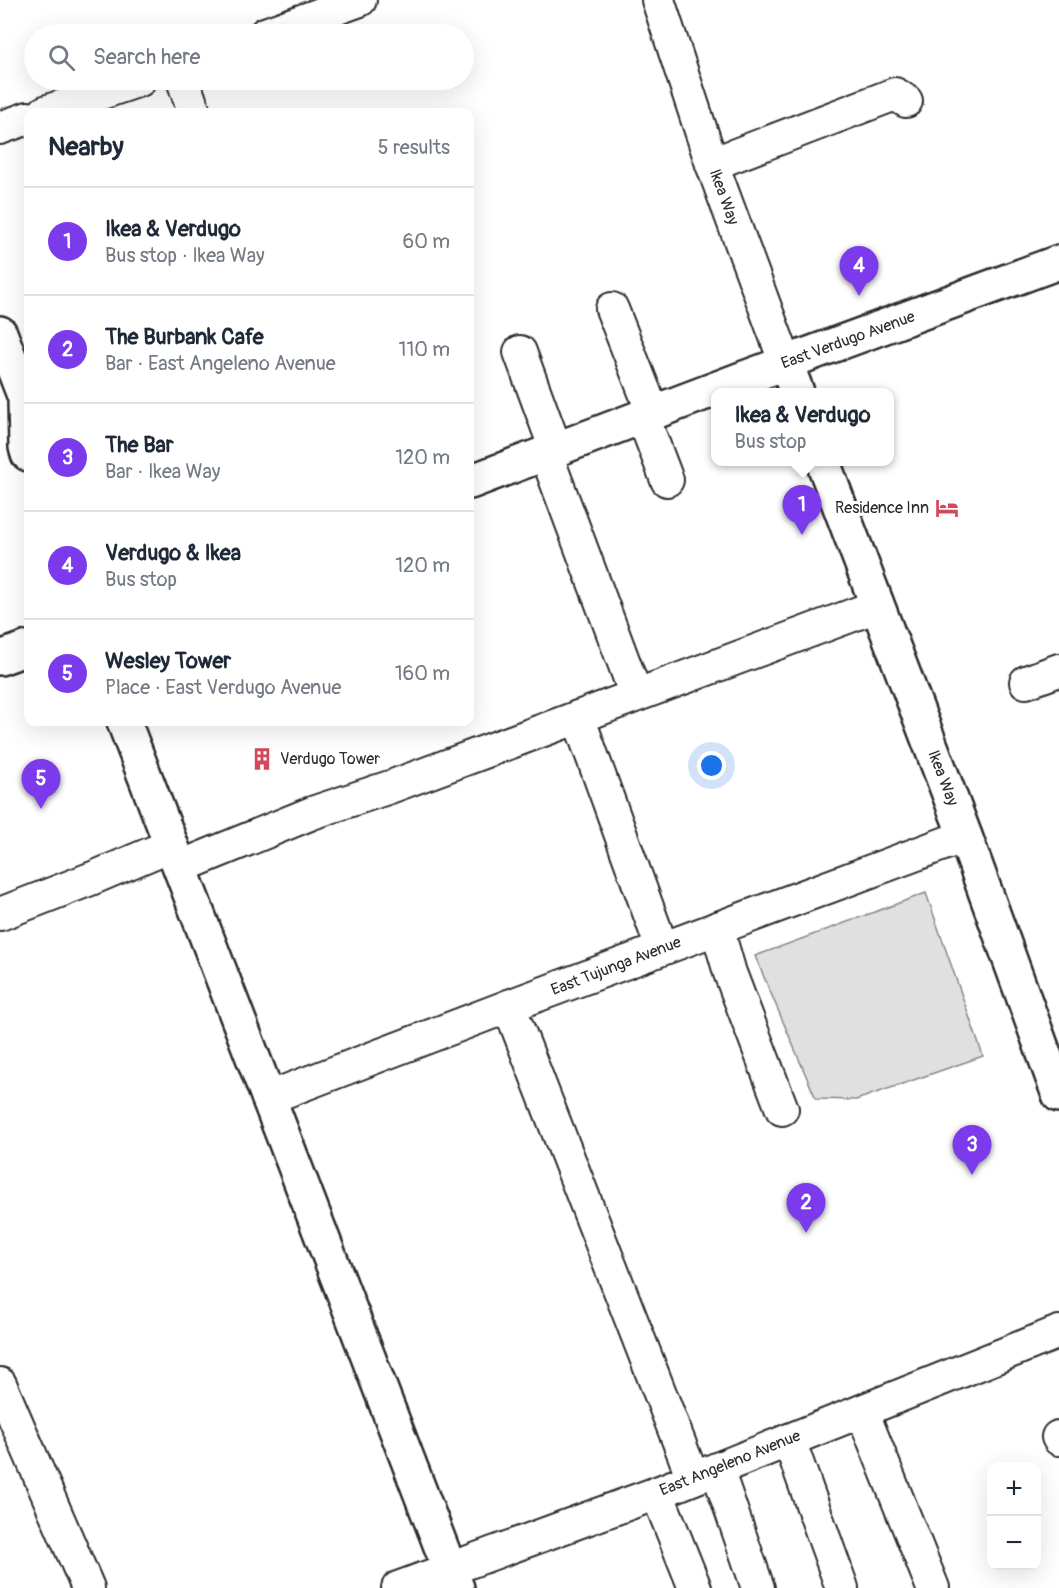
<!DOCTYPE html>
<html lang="en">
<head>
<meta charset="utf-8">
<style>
	:root { --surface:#fff; --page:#f6f6f7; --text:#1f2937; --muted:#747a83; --line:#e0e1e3; --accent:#7c3aed }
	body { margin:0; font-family:Pangolin,sans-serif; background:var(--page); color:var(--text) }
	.controls { position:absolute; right:18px; bottom:18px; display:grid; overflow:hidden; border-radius:12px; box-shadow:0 6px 24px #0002 }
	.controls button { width:54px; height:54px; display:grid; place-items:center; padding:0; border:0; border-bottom:2px solid var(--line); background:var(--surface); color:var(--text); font:30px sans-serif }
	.you { position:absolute; left:712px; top:766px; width:21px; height:21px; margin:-15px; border:4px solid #fff; border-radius:50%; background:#1a73e8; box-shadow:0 0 0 9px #1a73e833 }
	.badge { display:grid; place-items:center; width:39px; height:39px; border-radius:50%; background:var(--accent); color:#fff; font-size:20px; font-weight:700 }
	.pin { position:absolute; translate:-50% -50px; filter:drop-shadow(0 2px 3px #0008) }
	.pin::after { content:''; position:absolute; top:32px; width:21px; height:18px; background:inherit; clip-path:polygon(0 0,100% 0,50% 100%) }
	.popup { position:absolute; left:711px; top:388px; width:183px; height:78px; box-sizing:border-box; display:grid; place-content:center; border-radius:12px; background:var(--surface); filter:drop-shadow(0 2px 4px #0005); font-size:20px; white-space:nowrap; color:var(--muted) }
	.popup b { font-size:22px; color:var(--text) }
	.popup::after { content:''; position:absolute; left:50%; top:100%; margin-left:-12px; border:12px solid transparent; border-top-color:var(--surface) }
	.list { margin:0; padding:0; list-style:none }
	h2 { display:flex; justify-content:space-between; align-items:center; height:78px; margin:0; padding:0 24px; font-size:26px }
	h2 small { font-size:20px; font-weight:400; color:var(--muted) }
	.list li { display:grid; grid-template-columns:39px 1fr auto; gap:18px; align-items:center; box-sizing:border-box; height:108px; padding:0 24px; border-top:2px solid var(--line) }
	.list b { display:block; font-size:22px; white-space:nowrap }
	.list p { margin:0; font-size:20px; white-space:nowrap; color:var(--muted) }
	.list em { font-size:20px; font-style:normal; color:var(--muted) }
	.icon { flex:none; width:33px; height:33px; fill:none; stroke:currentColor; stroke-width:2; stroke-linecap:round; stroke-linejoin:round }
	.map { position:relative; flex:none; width:1059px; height:1588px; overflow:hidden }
	.search { position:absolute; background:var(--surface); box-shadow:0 6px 24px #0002; left:24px; top:24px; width:450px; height:66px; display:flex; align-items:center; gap:15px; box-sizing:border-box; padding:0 21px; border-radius:33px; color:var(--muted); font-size:22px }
	.panel { position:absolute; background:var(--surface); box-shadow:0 6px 24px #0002; left:24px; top:108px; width:450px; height:618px; border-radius:12px }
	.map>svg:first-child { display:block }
	.green { fill:#e0e0e0; stroke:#868686; stroke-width:1.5 }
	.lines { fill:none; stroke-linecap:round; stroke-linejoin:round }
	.minor-casing { stroke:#2b2b2b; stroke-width:36 }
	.major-casing { stroke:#2b2b2b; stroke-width:38 }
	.minor { stroke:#fff; stroke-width:32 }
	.major { stroke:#fff; stroke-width:33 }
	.labels { text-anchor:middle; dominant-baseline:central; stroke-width:6; stroke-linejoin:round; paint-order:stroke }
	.street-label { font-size:16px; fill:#2b2b2b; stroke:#fff }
	.poi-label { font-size:16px; fill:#2b2b2b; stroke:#fff; text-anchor:end }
</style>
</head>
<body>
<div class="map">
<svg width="1059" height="1588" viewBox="0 0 1059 1588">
	<rect width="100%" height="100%" fill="#fff"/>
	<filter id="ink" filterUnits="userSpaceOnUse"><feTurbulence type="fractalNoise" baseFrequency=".0167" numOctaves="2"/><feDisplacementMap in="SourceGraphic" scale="12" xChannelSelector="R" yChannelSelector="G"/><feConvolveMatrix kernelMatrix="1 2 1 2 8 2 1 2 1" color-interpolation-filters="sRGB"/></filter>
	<g filter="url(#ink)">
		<path class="green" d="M926 893 983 1056 856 1100 816 1099 755 956Z"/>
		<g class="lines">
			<g class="minor-casing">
				<g id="minor">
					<path d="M658 0 712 164 786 364"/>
					<path d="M265 34 360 0"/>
					<path d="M183 80 194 112"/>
					<path d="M45 112 140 80"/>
					<path d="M0 128 28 118"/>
					<path d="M712 164 895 94 906 101"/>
					<path d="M612 309 653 413"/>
					<path d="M520 352 556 450"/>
					<path d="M643 417 667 480"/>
					<path d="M546 454 636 695"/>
					<path d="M1026 682 1059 670"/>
					<path d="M578 717 662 948"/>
					<path d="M180 867 312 813 390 787 877 606"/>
					<path d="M0 914 93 878 171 845"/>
					<path d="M717 928 730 973 782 1109"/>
					<path d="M509 1006 693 1478"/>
					<path d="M268 1098 509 1006 965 836"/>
					<path d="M0 1384 88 1588"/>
					<path d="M862 1411 933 1588"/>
					<path d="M1058 1437 1059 1439"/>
					<path d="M789 1440 842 1588"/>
					<path d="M717 1469 758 1588"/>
					<path d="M657 1493 695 1588"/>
					<path d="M398 1588 657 1493 1059 1332"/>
				</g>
			</g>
			<g class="major-casing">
				<g id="major">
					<path d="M0 333 25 398 26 447 28 454"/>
					<path d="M786 364 797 392"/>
					<path d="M823 462 965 836 1059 1095"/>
					<path d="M470 482 739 380 1059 262"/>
					<path d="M0 658 28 648"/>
					<path d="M124 722 457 1588"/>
				</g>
			</g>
			<use href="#minor" class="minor"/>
			<use href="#major" class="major"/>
		</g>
	</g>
	<defs>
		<g id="hotel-bare" transform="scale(1.8)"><path d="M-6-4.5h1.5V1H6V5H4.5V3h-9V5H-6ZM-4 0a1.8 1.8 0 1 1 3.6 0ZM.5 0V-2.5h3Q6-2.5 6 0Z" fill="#d1495b" stroke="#fff" stroke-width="2.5" paint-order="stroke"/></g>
		<g id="building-bare" transform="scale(1.8)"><path d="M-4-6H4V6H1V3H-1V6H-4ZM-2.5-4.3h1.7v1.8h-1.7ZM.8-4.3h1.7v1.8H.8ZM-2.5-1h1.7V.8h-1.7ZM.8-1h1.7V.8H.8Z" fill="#d1495b" stroke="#fff" stroke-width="2.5" paint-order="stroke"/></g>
	</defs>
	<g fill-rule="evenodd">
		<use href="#hotel-bare" x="947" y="508"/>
		<use href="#building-bare" x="262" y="759"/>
	</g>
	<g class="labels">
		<g class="street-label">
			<text transform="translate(724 197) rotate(70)">Ikea Way</text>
			<text transform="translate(848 340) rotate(-20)">East Verdugo Avenue</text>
			<text transform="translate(943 778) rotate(69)">Ikea Way</text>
			<text transform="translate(616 966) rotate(-21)">East Tujunga Avenue</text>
			<text transform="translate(730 1463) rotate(-22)">East Angeleno Avenue</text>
		</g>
		<g class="poi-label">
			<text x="929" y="508">Residence Inn</text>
			<text x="280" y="759" text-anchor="start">Verdugo Tower</text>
		</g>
	</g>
</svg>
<div class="controls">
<button>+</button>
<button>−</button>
</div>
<div class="you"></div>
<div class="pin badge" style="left:802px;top:535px">1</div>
<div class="popup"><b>Ikea &amp; Verdugo</b>Bus stop</div>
<div class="pin badge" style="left:806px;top:1233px">2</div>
<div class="pin badge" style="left:972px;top:1175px">3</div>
<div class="pin badge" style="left:859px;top:296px">4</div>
<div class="pin badge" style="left:41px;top:809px">5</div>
<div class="search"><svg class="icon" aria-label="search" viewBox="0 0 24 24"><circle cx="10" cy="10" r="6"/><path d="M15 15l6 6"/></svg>Search here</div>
<section class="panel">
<h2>Nearby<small>5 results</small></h2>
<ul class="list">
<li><span class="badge">1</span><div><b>Ikea &amp; Verdugo</b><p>Bus stop · Ikea Way</p></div><em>60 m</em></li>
<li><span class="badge">2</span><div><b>The Burbank Cafe</b><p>Bar · East Angeleno Avenue</p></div><em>110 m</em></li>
<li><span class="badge">3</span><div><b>The Bar</b><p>Bar · Ikea Way</p></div><em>120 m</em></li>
<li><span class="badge">4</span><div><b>Verdugo &amp; Ikea</b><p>Bus stop</p></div><em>120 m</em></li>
<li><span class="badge">5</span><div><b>Wesley Tower</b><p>Place · East Verdugo Avenue</p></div><em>160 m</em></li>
</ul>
</section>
</div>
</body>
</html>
